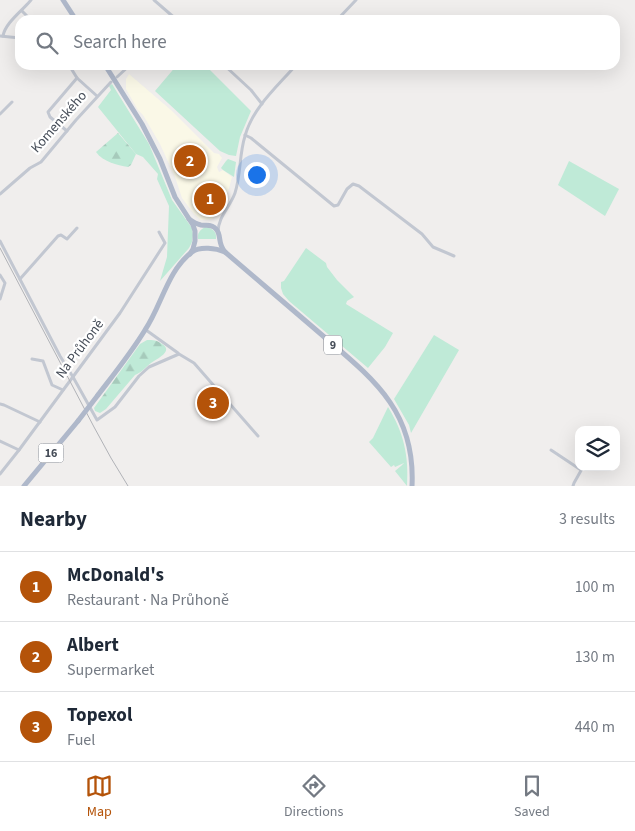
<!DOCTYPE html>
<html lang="en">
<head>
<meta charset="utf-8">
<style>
	:root { --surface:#fff; --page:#f6f6f7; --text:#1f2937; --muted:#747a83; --line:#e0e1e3; --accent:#b45309 }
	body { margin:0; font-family:"Source Sans 3",sans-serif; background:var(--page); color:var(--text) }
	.controls { position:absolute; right:15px; bottom:15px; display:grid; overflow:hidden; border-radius:10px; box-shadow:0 5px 20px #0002 }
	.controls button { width:45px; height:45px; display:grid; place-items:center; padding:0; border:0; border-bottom:1px solid var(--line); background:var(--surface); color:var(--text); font:25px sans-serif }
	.you { position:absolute; left:256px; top:174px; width:18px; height:18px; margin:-12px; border:4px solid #fff; border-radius:50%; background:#1a73e8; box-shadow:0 0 0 8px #1a73e833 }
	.badge { display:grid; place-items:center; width:32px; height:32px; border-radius:50%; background:var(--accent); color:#fff; font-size:16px; font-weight:700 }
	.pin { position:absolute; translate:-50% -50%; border:2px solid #fff; box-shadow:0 1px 5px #0006 }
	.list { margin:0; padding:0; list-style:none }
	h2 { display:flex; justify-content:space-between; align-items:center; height:65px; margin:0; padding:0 20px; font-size:21px }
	h2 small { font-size:16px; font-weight:400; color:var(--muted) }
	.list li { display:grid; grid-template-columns:32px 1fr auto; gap:15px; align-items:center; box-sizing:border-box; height:70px; padding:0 20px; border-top:1px solid var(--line) }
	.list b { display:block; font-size:19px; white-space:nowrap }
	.list p { margin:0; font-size:16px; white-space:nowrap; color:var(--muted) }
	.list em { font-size:16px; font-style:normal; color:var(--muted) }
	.icon { flex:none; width:28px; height:28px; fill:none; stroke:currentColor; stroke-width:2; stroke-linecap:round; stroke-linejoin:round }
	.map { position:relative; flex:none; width:635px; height:486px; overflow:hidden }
	.search { position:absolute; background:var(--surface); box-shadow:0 5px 20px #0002; left:15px; right:15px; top:15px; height:55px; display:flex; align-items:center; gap:12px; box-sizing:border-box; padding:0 18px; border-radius:15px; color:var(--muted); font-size:19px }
	.sheet { height:275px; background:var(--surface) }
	nav { display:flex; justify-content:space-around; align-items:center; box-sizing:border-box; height:70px; border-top:1px solid var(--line); background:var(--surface); font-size:14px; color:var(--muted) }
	nav a { display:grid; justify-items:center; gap:2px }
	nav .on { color:var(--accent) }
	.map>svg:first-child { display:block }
	.commercial { fill:#faf8e7 }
	.grass { fill:#bfead7 }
	.forest { fill:url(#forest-firs) }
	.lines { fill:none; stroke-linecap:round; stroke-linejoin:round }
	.minor { stroke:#c2c7d1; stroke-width:3 }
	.primary { stroke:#afb8ca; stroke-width:5 }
	.rail { stroke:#b0b2b7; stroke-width:1 }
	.primary-bridge { stroke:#afb8ca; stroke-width:5 }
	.labels { text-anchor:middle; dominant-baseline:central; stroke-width:4.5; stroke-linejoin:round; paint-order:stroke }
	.shield { fill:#fff; stroke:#7e838b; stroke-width:1 }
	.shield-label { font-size:12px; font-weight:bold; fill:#474e59 }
	.street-label { font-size:14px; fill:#474e59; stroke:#fff }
</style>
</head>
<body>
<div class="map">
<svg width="635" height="486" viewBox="0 0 635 486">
	<defs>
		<pattern id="forest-firs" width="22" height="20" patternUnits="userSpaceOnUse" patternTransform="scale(1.25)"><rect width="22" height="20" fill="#bfead7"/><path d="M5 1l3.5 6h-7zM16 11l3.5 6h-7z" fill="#a6cabb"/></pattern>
	</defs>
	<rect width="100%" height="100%" fill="#f0eeed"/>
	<path class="commercial" d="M129 74 171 110 214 153 219 154 222 158 217 167 219 172 223 170 232 177 228 192 223 202 212 219 201 220 194 214 182 198 175 177 160 144 143 115 138 110 126 89V79Z"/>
	<g class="grass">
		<path d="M177 65H203L209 69 251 111 240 137 236 156 229 155 220 151 155 91Z"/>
		<path d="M112 84 149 144 172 200 192 228 193 235 192 242 189 248 160 281 167 257 169 206 157 179 158 174 143 157 136 154 98 107 111 90 109 86Z"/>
		<path d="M228 159 236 162 234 177 223 170 221 168 226 161Z"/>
		<path d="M569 161 619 189 605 216 558 185Z"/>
		<path d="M205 227C212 228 217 231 216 239H198C197 233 200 230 205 227Z"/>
		<path d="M306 248 326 263 327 267 337 280 354 297 347 301 346 304 393 333 385 347 368 368 289 301 283 294 281 288V282L284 281Z"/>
		<path d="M434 335 459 350 411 433 409 425 394 399Z"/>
		<path d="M388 407C404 433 409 456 407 486L395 471 401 466 404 463 395 467 394 465 391 467 369 442 373 438Z"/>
	</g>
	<g class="forest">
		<path d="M118 133 136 154 131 165 128 167C117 165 103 162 96 152Z"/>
		<path d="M147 340C153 340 157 340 162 344 174 351 157 359 151 363 146 367 141 373 135 375L106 409 100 413 95 411 94 408 140 344Z"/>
	</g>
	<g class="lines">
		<g class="minor">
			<path d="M154 0 177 20"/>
			<path d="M22 11 31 20"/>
			<path d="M337 20 356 0"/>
			<path d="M0 36 20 38"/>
			<path d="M3 36C5 23 23 10 31 0"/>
			<path d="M69 65 77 78 97 96"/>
			<path d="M224 65 251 90 262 104"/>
			<path d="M117 77 130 65"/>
			<path d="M0 114 12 102"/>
			<path d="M67 131 50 117 48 112 77 78"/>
			<path d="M245 135 251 138 334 206 338 205 347 189 353 184 359 186 422 234 433 247 454 256"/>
			<path d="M0 194 30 168 41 162 76 120 111 82"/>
			<path d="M218 232C218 217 230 207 235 193 241 175 239 155 245 136 253 107 277 87 296 65"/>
			<path d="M0 241 60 356 73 377 97 420 115 407 139 376 149 367 179 354 194 363 258 436"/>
			<path d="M0 275 5 283 0 299"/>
			<path d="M20 279 58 236 61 235 67 239 77 228"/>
			<path d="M146 330 178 353"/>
			<path d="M32 359 43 361 52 385 63 390"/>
			<path d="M0 404 4 405 40 422"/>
			<path d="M0 441 19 450"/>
			<path d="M551 450 581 470"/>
			<path d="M0 474 19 450 120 313 165 243 159 232"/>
			<path d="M573 486 574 483 583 467"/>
		</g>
		<g class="primary">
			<path d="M63 0 76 20"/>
			<path d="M105 65 142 124 160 159 175 197 193 225 195 231V241L193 249 190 254"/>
			<path d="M189 219C193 222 196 224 201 225 207 226 212 224 216 229 222 235 217 243 225 252 255 278 285 303 315 329 368 375 416 407 412 486"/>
			<path d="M98 395C114 374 131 353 145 330 162 305 167 271 192 252 200 246 216 248 225 252"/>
			<path d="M24 486 78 421"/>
		</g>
		<path class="rail" d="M0 248 94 427 111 458 128 486"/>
		<path class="primary-bridge" d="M78 421 98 395"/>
	</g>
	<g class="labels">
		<g class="shield">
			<rect x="324" y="335.5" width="18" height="19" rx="4"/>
			<rect x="38.5" y="443.5" width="25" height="19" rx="4"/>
		</g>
		<g class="shield-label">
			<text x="333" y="345">9</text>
			<text x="51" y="453">16</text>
		</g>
		<g class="street-label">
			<text transform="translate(59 122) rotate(-49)">Komenského</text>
			<text transform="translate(80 349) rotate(-53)">Na Průhoně</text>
		</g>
	</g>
</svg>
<div class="controls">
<button><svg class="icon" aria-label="layers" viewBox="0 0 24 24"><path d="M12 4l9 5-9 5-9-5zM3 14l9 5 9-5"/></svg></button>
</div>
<div class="you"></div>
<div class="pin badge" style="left:210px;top:199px">1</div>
<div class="pin badge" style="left:190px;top:161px">2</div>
<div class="pin badge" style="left:213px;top:403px">3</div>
<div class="search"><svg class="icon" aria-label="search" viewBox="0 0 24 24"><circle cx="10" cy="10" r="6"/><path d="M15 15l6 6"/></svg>Search here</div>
</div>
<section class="sheet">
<h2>Nearby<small>3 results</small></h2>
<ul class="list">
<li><span class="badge">1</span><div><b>McDonald's</b><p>Restaurant · Na Průhoně</p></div><em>100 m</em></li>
<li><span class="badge">2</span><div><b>Albert</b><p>Supermarket</p></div><em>130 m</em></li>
<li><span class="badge">3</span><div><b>Topexol</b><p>Fuel</p></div><em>440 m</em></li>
</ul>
</section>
<nav>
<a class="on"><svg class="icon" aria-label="map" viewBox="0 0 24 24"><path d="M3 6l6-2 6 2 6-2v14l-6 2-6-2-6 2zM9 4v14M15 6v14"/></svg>Map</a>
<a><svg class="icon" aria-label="directions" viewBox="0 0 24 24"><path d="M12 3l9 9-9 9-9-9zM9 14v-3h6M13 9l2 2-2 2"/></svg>Directions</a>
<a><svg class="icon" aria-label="saved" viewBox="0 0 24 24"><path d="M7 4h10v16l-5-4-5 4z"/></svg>Saved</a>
</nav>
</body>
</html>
